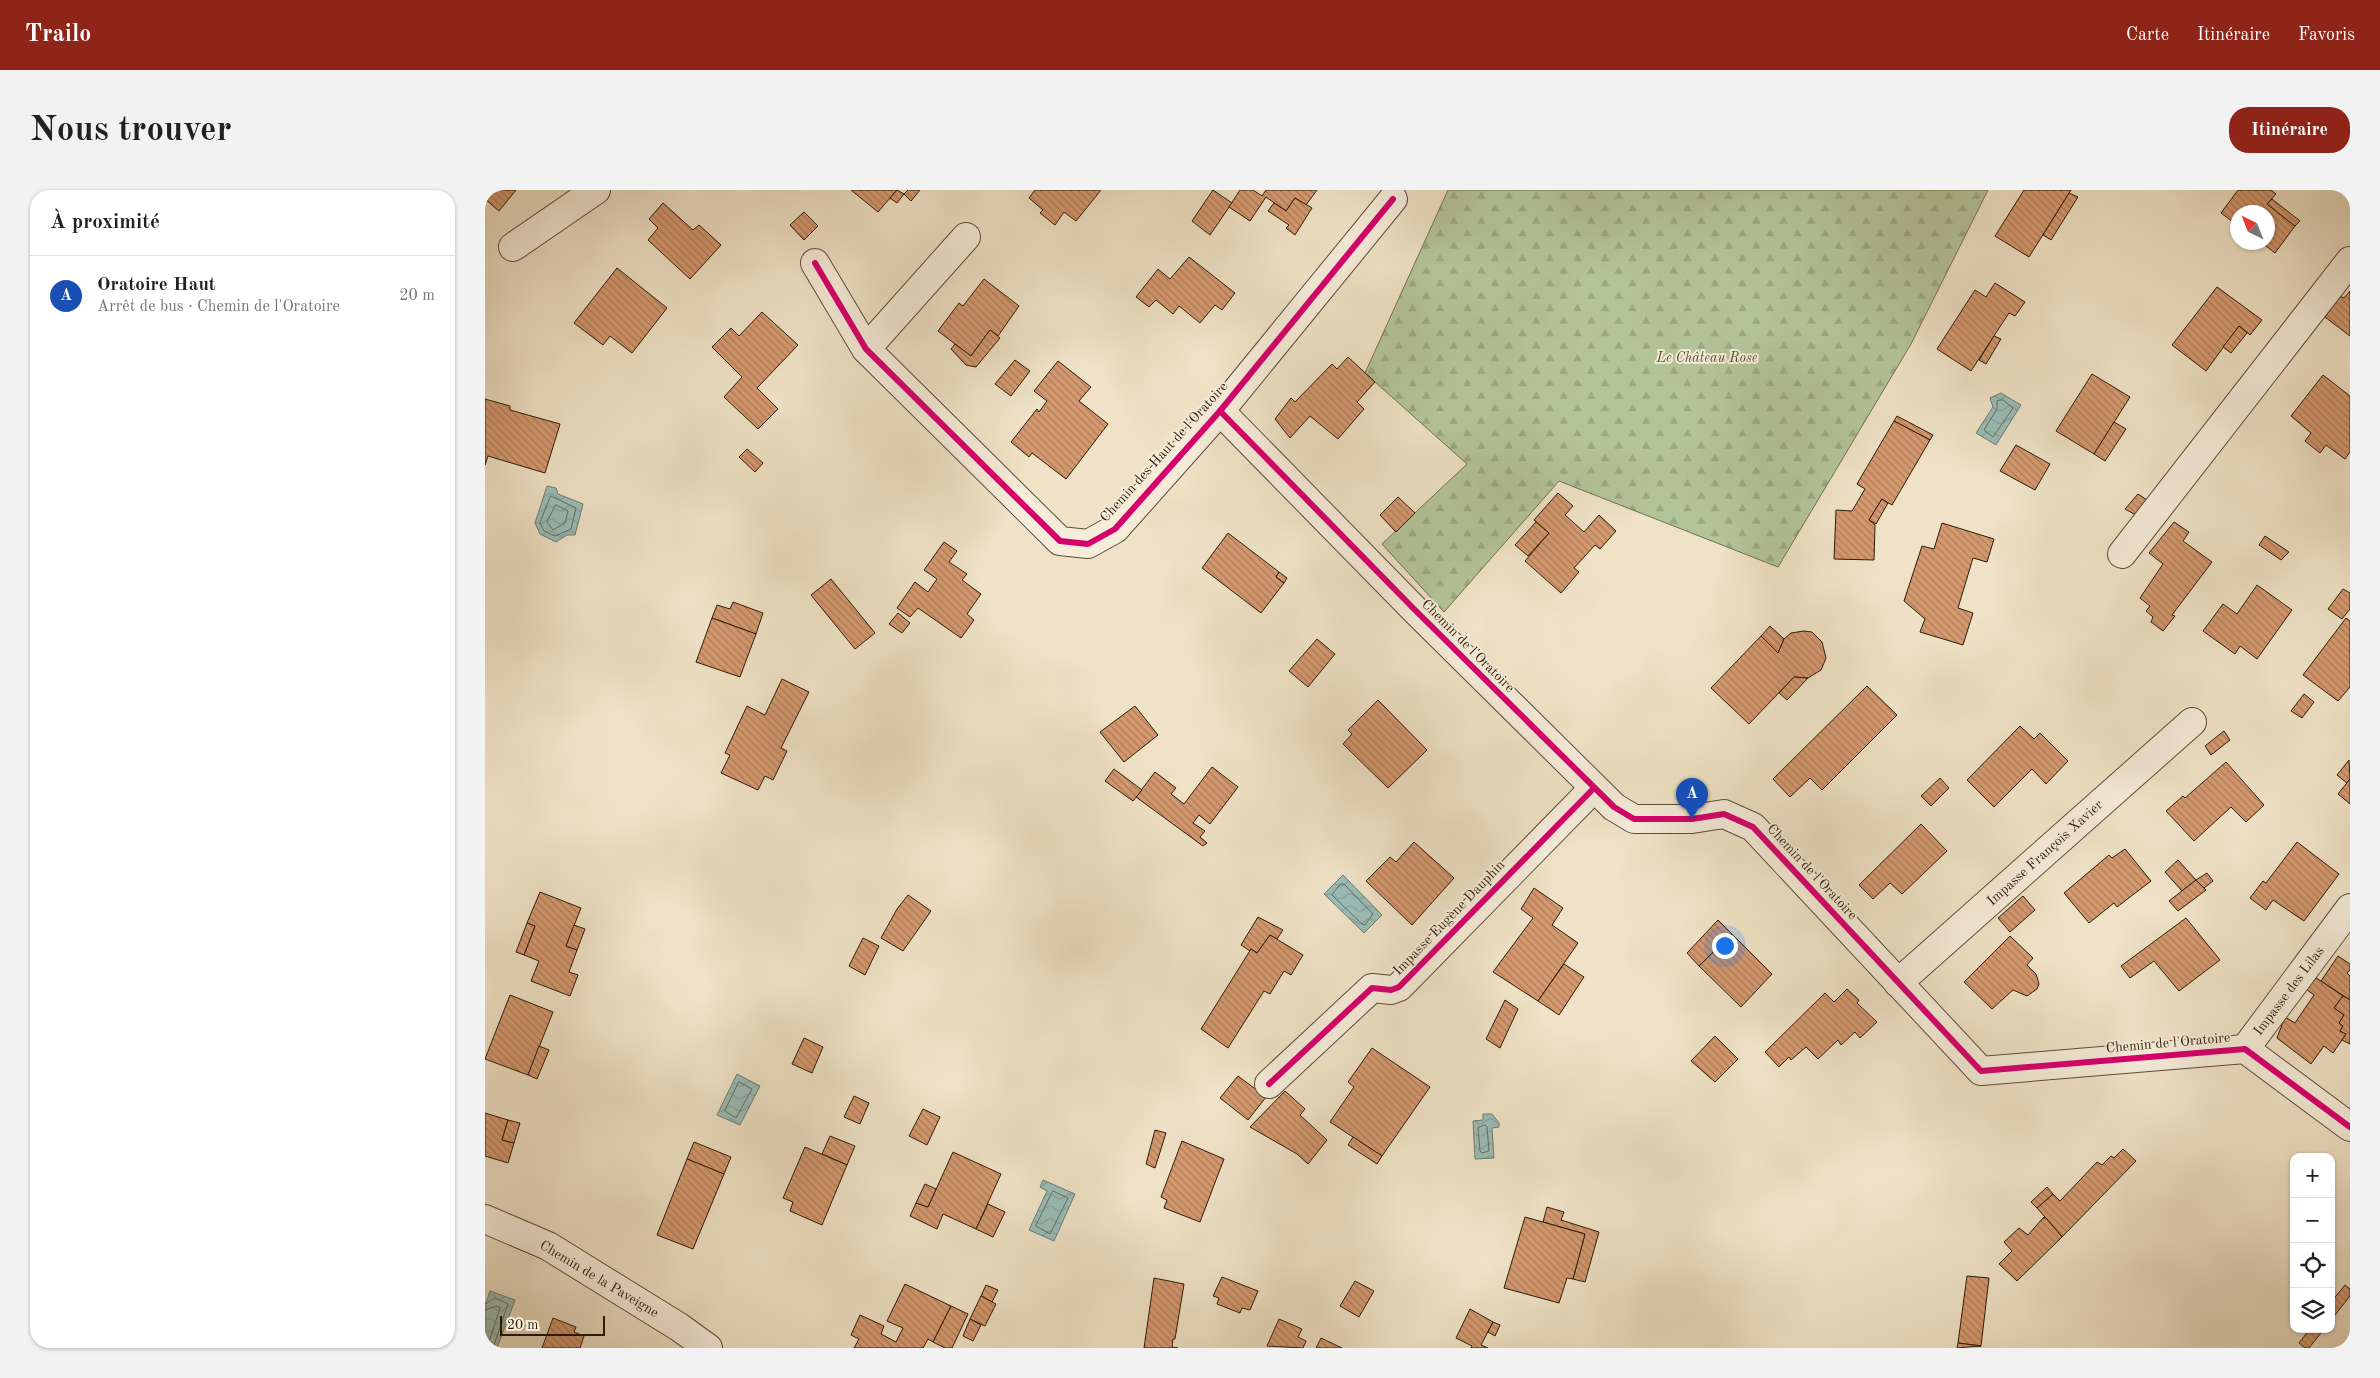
<!DOCTYPE html>
<html lang="fr">
<head>
<meta charset="utf-8">
<style>
	:root { --surface:#fff; --page:#f2f2f2; --text:#202124; --muted:#757577; --line:#e0e0e0; --accent:#8f2418 }
	body { margin:0; font-family:"Old Standard TT",serif; background:var(--page); color:var(--text) }
	.controls { position:absolute; right:15px; bottom:15px; display:grid; overflow:hidden; border-radius:10px; box-shadow:0 1px 4px #0004 }
	.controls button { width:45px; height:45px; display:grid; place-items:center; padding:0; border:0; border-bottom:1px solid var(--line); background:var(--surface); color:var(--text); font:25px sans-serif }
	.compass { position:absolute; left:1745px; top:15px; width:45px; height:45px; border-radius:50%; background:var(--surface); box-shadow:0 1px 4px #0004; rotate:317deg }
	.scale { position:absolute; left:15px; bottom:12px; width:105px; box-sizing:border-box; padding-left:5px; border:2px solid #2c1b05; border-top:0; font-size:14px; line-height:18px; white-space:nowrap; color:#2c1b05; -webkit-text-stroke:4px #f5ecda; paint-order:stroke }
	.you { position:absolute; left:1239px; top:755px; width:18px; height:18px; margin:-12px; border:4px solid #fff; border-radius:50%; background:#1a73e8; box-shadow:0 0 0 8px #1a73e833 }
	.badge { display:grid; place-items:center; width:32px; height:32px; border-radius:50%; background:var(--accent); color:#fff; font-size:16px; font-weight:700 }
	.pin { position:absolute; translate:-50% -41px; filter:drop-shadow(0 1px 2px #0008) }
	.pin::after { content:''; position:absolute; top:26px; width:18px; height:15px; background:inherit; clip-path:polygon(0 0,100% 0,50% 100%) }
	.list { margin:0; padding:0; list-style:none }
	h2 { display:flex; justify-content:space-between; align-items:center; height:65px; margin:0; padding:0 20px; font-size:21px }
	h2 small { font-size:16px; font-weight:400; color:var(--muted) }
	.list li { display:grid; grid-template-columns:32px 1fr auto; gap:15px; align-items:center; box-sizing:border-box; height:80px; padding:0 20px; border-top:1px solid var(--line) }
	.list b { display:block; font-size:19px; white-space:nowrap }
	.list p { margin:0; font-size:16px; white-space:nowrap; color:var(--muted) }
	.list em { font-size:16px; font-style:normal; color:var(--muted) }
	.icon { flex:none; width:28px; height:28px; fill:none; stroke:currentColor; stroke-width:2; stroke-linecap:round; stroke-linejoin:round }
	.map { position:relative; flex:none; width:1865px; height:1158px; overflow:hidden; border-radius:20px }
	header { display:flex; align-items:center; gap:30px; box-sizing:border-box; height:70px; padding:0 25px; background:var(--accent); color:#fff }
	header strong { font-size:24px }
	nav { display:flex; gap:28px; margin-inline-start:auto; font-size:18px }
	.intro { display:flex; align-items:center; justify-content:space-between; box-sizing:border-box; height:120px; padding:0 30px }
	h1 { margin:0; font-size:35px }
	.button { padding:12px 22px; border-radius:20px; background:var(--accent); color:#fff; font-size:18px; font-weight:700 }
	main { display:flex; gap:30px; padding:0 30px }
	aside { flex:1; background:var(--surface); border-radius:20px; box-shadow:0 1px 4px #0004 }
	.map>svg:first-child { display:block }
	.forest { fill:url(#forest-firs); stroke:#70704f }
	.water { fill:url(#water-waves); stroke:#6e7c70 }
	.lines { fill:none; stroke-linecap:round; stroke-linejoin:round }
	.shore { stroke:#636c5e; stroke-width:1 }
	.building { fill:url(#building-back-hatch); stroke:#2c1b05 }
	.minor-casing { stroke:#5d4d35; stroke-width:30 }
	.minor { stroke:#f5ecda; stroke-width:28 }
	.cycleway-casing { stroke:#f5ecda; stroke-width:9 }
	.cycleway { stroke:#d6006c; stroke-width:6 }
	.labels { text-anchor:middle; dominant-baseline:central; stroke-width:4; stroke-linejoin:round; paint-order:stroke }
	.park-label { font-size:14px; font-style:italic; fill:#554e31; stroke:#f5ecda }
	.street-label { font-size:14px; fill:#2c1b05; stroke:#f5ecda }
</style>
</head>
<body>
<header>
<strong>Trailo</strong>
<nav><a>Carte</a><a>Itinéraire</a><a>Favoris</a></nav>
</header>
<div class="intro"><h1>Nous trouver</h1><a class="button">Itinéraire</a></div>
<main>
<aside>
<h2>À proximité<small></small></h2>
<ul class="list">
<li><span class="badge" style="background:#1a4fb4">A</span><div><b>Oratoire Haut</b><p>Arrêt de bus · Chemin de l'Oratoire</p></div><em>20 m</em></li>
</ul>
</aside>
<div class="map">
<svg width="1865" height="1158" viewBox="0 0 1865 1158">
	<defs>
		<pattern id="forest-firs" width="22" height="20" patternUnits="userSpaceOnUse" patternTransform="scale(1.25)"><rect width="22" height="20" fill="#b4c499"/><path d="M5 1l3.5 6h-7zM16 11l3.5 6h-7z" fill="#9ba882"/></pattern>
		<pattern id="water-waves" width="16" height="10" patternUnits="userSpaceOnUse" patternTransform="scale(1.25)"><rect width="16" height="10" fill="#9abdb7"/><path d="M0 5q4-4 8 0t8 0" fill="none" stroke="#85a29c"/></pattern>
		<pattern id="building-back-hatch" width="6" height="6" patternUnits="userSpaceOnUse" patternTransform="scale(1.25)"><rect width="6" height="6" fill="#d59970"/><path d="M-1 5l2 2M0 0l6 6M5-1l2 2" fill="none" stroke="#ad7c5a"/></pattern>
	</defs>
	<rect width="100%" height="100%" fill="#efe2c6"/>
	<filter id="stains"><feTurbulence type="fractalNoise" baseFrequency=".004" numOctaves="4"/><feColorMatrix values="0 0 0 0 .2 0 0 0 0 .09 0 0 0 0 .02 0 0 0 .5 -.17"/></filter>
	<radialGradient id="worn" r=".72"><stop offset=".6" stop-color="#630" stop-opacity="0"/><stop offset="1" stop-color="#630" stop-opacity=".3"/></radialGradient>
	<path class="forest" d="M963 0H1503L1426 154 1293 377 1074 291 959 422 897 354 982 274 880 183Z"/>
	<g class="water">
		<path d="M1516 203 1536 215 1511 255 1491 243 1508 217 1505 208Z"/>
		<path d="M62 296 71 298 73 304 98 314 90 345H82L71 352 55 344 50 333Z"/>
		<path d="M858 685 897 725 879 743 839 704Z"/>
		<path d="M252 884 275 896 255 935 232 925Z"/>
		<path d="M998 924H1007L1014 933V937L1007 938 1009 968 990 969 988 931 998 930Z"/>
		<path d="M558 990 590 1004 569 1051 544 1040 562 1001 555 997Z"/>
		<path d="M5 1101 30 1110 12 1158 0 1157V1115Z"/>
	</g>
	<g class="lines">
		<g class="shore">
			<path d="M1518 210 1528 218 1508 247 1499 240 1512 219V211Z"/>
			<path d="M66 306 91 318 86 339 70 346 59 341 55 333Z"/>
			<path d="M71 315 83 321 80 333 68 340 62 332Z"/>
			<path d="M856 694H859L888 724 880 735 877 734 847 705Z"/>
			<path d="M254 892 267 899 251 928 240 921Z"/>
			<path d="M1000 935 1002 937 1004 961 997 963 995 961 993 938Z"/>
			<path d="M568 1001 583 1008 565 1044 551 1036Z"/>
			<path d="M0 1114 10 1108 23 1114 8 1158"/>
			<path d="M0 1120 12 1116 15 1118 2 1158"/>
		</g>
	</g>
	<g class="building">
		<path d="M0 0H31L14 21 0 9Z"/>
		<path d="M366 0H412L393 22Z"/>
		<path d="M412 0 419 4 412 13 405 8Z"/>
		<path d="M423 0H435L426 11 419 4Z"/>
		<path d="M550 0H616L591 31 579 22 570 35 555 23 558 20 544 8Z"/>
		<path d="M728 0 747 13 725 45 707 31Z"/>
		<path d="M755 0H768L777 6 781 0H832L821 15 810 8 801 21 781 7 765 31 744 17Z"/>
		<path d="M1539 0H1586L1544 67 1510 46Z"/>
		<path d="M1753 0H1786L1791 4 1782 14 1810 36 1790 63 1776 52H1782V22H1752V35L1736 23Z"/>
		<path d="M1584 3 1593 7 1566 50 1558 45Z"/>
		<path d="M810 8 827 18 810 45 801 38 804 35 783 21 789 13 801 21Z"/>
		<path d="M1787 9 1815 31 1810 36 1782 14Z"/>
		<path d="M178 13 208 40 214 35 236 55 205 89 163 50 173 38 164 29Z"/>
		<path d="M319 22 333 36 319 50 305 35Z"/>
		<path d="M704 67 750 103 737 120 730 115 715 133 694 116 688 124 671 110 664 117 651 107 673 79 685 89Z"/>
		<path d="M132 78 182 118 147 163 125 146 118 155 89 133Z"/>
		<path d="M499 89 534 116 513 146 505 140 486 166 453 141 474 113 478 116Z"/>
		<path d="M1510 93 1540 112 1530 126 1524 123 1486 181 1452 159 1490 100 1501 107Z"/>
		<path d="M1732 97 1777 130 1765 145 1754 136 1721 181 1687 155Z"/>
		<path d="M1865 101V146L1840 127 1855 106 1859 108Z"/>
		<path d="M277 122 313 155 272 198 293 219 273 239 239 207 257 187 227 157 246 138 254 146Z"/>
		<path d="M1754 136 1762 143 1746 163 1738 157Z"/>
		<path d="M505 140 515 148 491 177 481 175 466 159 470 154 486 166Z"/>
		<path d="M1509 146 1516 149 1501 174 1494 170Z"/>
		<path d="M863 167 890 192 872 212 879 219 853 249 825 226 805 248 790 229 806 208 810 212 847 174 852 179Z"/>
		<path d="M530 170 545 181 526 206 510 194Z"/>
		<path d="M573 171 606 197 594 211 623 234 581 289 547 263 544 267 526 252 552 219 554 222 562 211 549 201Z"/>
		<path d="M1607 184 1645 207 1609 264 1571 241Z"/>
		<path d="M1838 185 1865 206V262L1860 269 1841 255 1835 263 1820 251 1826 243 1806 226Z"/>
		<path d="M0 209 25 216V220L75 234 60 283 3 266 0 275Z"/>
		<path d="M1412 226 1448 245 1445 250 1409 231Z"/>
		<path d="M1409 231 1445 250 1407 315 1397 309 1384 330 1390 335 1389 370 1349 369 1351 320 1367 321 1380 299 1372 294Z"/>
		<path d="M1629 232 1641 239 1620 271 1609 264Z"/>
		<path d="M1531 255 1565 274 1550 300 1515 281Z"/>
		<path d="M262 259 278 273 270 282 254 267Z"/>
		<path d="M1073 303 1088 316 1080 325 1099 342 1114 325 1131 341 1115 359 1110 355 1089 378 1094 382 1076 403 1040 371 1064 343 1049 330Z"/>
		<path d="M1653 304 1662 310 1651 325 1640 319Z"/>
		<path d="M913 307 930 323 911 342 895 325Z"/>
		<path d="M1397 309 1403 313 1391 334 1384 330Z"/>
		<path d="M1051 332 1064 343 1043 366 1030 355Z"/>
		<path d="M1689 332 1704 342 1698 351 1727 372 1687 425 1690 426 1678 441 1666 432 1668 427 1661 421 1665 416 1655 408 1678 374 1664 363Z"/>
		<path d="M1457 333 1509 349 1502 372 1488 368 1473 418 1488 423 1478 455 1435 442 1440 429 1419 411 1437 356 1449 359Z"/>
		<path d="M743 343 794 382 791 387 799 393 776 423 717 378Z"/>
		<path d="M1780 346 1804 362 1796 370 1774 355Z"/>
		<path d="M459 352 472 361 464 372 482 384 477 390 496 404 482 424 489 430 476 448 433 418 425 427 412 418 430 392 443 402 452 389 439 380Z"/>
		<path d="M794 382 802 388 799 393 791 387Z"/>
		<path d="M346 389 390 443 370 459 326 405Z"/>
		<path d="M1772 395 1807 420 1772 469 1755 456 1750 464 1718 441 1738 414 1752 424Z"/>
		<path d="M1858 399 1865 403V419L1857 429 1843 419Z"/>
		<path d="M248 412 278 423 271 444 227 428 232 415 245 419Z"/>
		<path d="M413 423 425 433 417 443 404 434Z"/>
		<path d="M227 428 271 444 255 487 211 472Z"/>
		<path d="M1861 428 1865 431V497L1853 511 1818 485Z"/>
		<path d="M1285 436 1299 449 1293 463 1276 446Z"/>
		<path d="M1319 441 1327 442 1337 452 1341 468 1336 480 1323 488 1309 487 1264 534 1226 498 1276 446 1293 463 1299 449 1306 443Z"/>
		<path d="M832 449 850 464 823 497 804 481Z"/>
		<path d="M1309 487 1323 488 1302 510 1294 503Z"/>
		<path d="M297 489 324 502 296 558 302 561 288 590 280 586 273 600 236 583 245 565 240 563 262 516 280 525Z"/>
		<path d="M1382 496 1412 525 1337 600 1325 588 1305 607 1288 589Z"/>
		<path d="M1819 504 1829 512 1817 528 1806 521Z"/>
		<path d="M893 510 942 560 903 598 858 554 867 544 863 540Z"/>
		<path d="M650 516 673 545 639 572 615 542Z"/>
		<path d="M1535 536 1549 549 1555 543 1583 571 1561 594 1547 579 1509 617 1482 590Z"/>
		<path d="M1739 541 1745 550 1726 565 1720 556Z"/>
		<path d="M1864 570 1865 589 1862 593 1852 585Z"/>
		<path d="M1741 572 1779 615 1761 632 1746 617 1709 651 1681 621 1698 606 1700 608Z"/>
		<path d="M727 577 753 597 725 634 714 625 708 633 720 641 715 647 722 653 718 656 651 607 670 582 691 598 686 604 699 614Z"/>
		<path d="M629 579 657 600 648 611 620 591Z"/>
		<path d="M1455 588 1464 598 1446 616 1436 606Z"/>
		<path d="M1865 589V614L1853 604Z"/>
		<path d="M1436 634 1462 661 1417 704 1405 693 1388 709 1374 695Z"/>
		<path d="M929 652 969 688 927 735 881 691 905 667 911 672Z"/>
		<path d="M1812 652 1854 684 1819 731 1788 710 1781 720 1765 708 1778 691 1781 693Z"/>
		<path d="M1640 659 1666 691 1632 717 1629 713 1604 733 1579 703 1624 665 1627 668Z"/>
		<path d="M1693 670 1711 690 1697 701 1680 682Z"/>
		<path d="M1722 683 1728 691 1719 698 1711 690Z"/>
		<path d="M1711 690 1721 700 1693 721 1684 711Z"/>
		<path d="M1049 698 1078 718 1067 735 1093 753 1053 811 1008 782 1048 728 1036 719Z"/>
		<path d="M55 702 96 718 81 756 92 760 84 782 93 785 85 806 46 791 54 771 39 765 50 736 42 733Z"/>
		<path d="M423 705 446 721 418 761 396 748 412 719Z"/>
		<path d="M1538 706 1550 720 1525 742 1513 728Z"/>
		<path d="M773 727 798 740 792 749 785 745 772 763 766 759 765 761 756 755Z"/>
		<path d="M1701 728 1735 770 1694 801 1669 771 1645 788 1636 776Z"/>
		<path d="M1233 730 1247 744 1214 776 1202 763Z"/>
		<path d="M42 733 50 736 39 765 31 762Z"/>
		<path d="M89 735 100 739 92 760 81 756Z"/>
		<path d="M1247 744 1287 784 1256 817 1214 776Z"/>
		<path d="M785 745 818 765 806 785 799 781 785 804 779 801 743 858 716 839 766 759 772 763Z"/>
		<path d="M1525 746 1548 768 1542 775 1551 784 1554 794 1552 799 1542 806 1528 800 1507 819 1479 792Z"/>
		<path d="M378 748 394 756 380 785 364 776Z"/>
		<path d="M1853 766 1865 774V780L1862 783 1865 786V810L1836 791Z"/>
		<path d="M1079 774 1099 787 1074 825 1053 811Z"/>
		<path d="M1830 787 1858 806 1849 818 1859 825 1854 833 1858 836 1855 841 1861 844 1848 863 1839 856 1826 874 1792 848 1800 827 1810 833 1829 805 1821 799Z"/>
		<path d="M1362 799 1374 810 1372 813 1392 832 1375 848 1370 842 1356 855 1353 850 1333 869 1321 857 1306 870 1304 867 1294 877 1280 862 1340 803 1349 812Z"/>
		<path d="M25 805 68 822 43 885 0 869Z"/>
		<path d="M1858 806 1865 810V854L1857 850 1861 844 1855 841 1858 836 1854 833 1859 825 1849 818Z"/>
		<path d="M1020 810 1033 819 1015 858 1001 849Z"/>
		<path d="M1230 846 1253 869 1230 892 1206 871Z"/>
		<path d="M319 848 338 857 327 883 307 874Z"/>
		<path d="M54 856 64 860 52 889 43 885Z"/>
		<path d="M887 858 945 897 897 966 845 932 869 897 863 892Z"/>
		<path d="M753 886 781 907 763 930 735 908Z"/>
		<path d="M800 901 820 919 815 925 842 950 823 974 812 964 765 937Z"/>
		<path d="M369 906 384 913 375 934 359 927Z"/>
		<path d="M438 919 455 927 442 955 424 946Z"/>
		<path d="M0 923 23 930 17 950 29 953 23 973 0 966Z"/>
		<path d="M23 930 35 933 29 953 17 950Z"/>
		<path d="M670 940 681 943 670 978 661 974Z"/>
		<path d="M345 946 370 956 362 975 337 964Z"/>
		<path d="M868 947 897 966 892 974 863 955Z"/>
		<path d="M697 951 739 969 715 1032 679 1018 682 1010 676 1007Z"/>
		<path d="M209 952 246 967 239 984 202 969Z"/>
		<path d="M320 957 362 975 337 1035 305 1021 308 1012 298 1008Z"/>
		<path d="M1638 959 1651 971 1577 1047 1561 1028H1558L1560 1027 1552 1018 1568 1004 1575 1011 1612 972 1617 975 1626 966 1629 968Z"/>
		<path d="M468 962 516 984 491 1039 458 1024 452 1039 425 1026 431 1013 443 1017Z"/>
		<path d="M202 969 239 984 208 1059 172 1045Z"/>
		<path d="M440 994 451 999 443 1017 431 1013Z"/>
		<path d="M1562 997 1568 1004 1552 1018 1546 1012Z"/>
		<path d="M503 1014 520 1022 508 1047 491 1039Z"/>
		<path d="M1062 1017 1079 1022 1076 1030 1114 1042 1100 1092 1088 1089 1100 1044 1058 1032Z"/>
		<path d="M1040 1027 1100 1044 1088 1089 1082 1088 1074 1113 1019 1098Z"/>
		<path d="M1558 1028H1561L1577 1047 1532 1091 1514 1074 1527 1061 1519 1052 1534 1038 1543 1045Z"/>
		<path d="M1482 1086 1504 1088 1496 1156 1473 1153Z"/>
		<path d="M737 1087 773 1101 765 1120 757 1118 755 1123 732 1114 734 1108 728 1106Z"/>
		<path d="M669 1088 699 1094 690 1149H688L687 1157 693 1158H659Z"/>
		<path d="M870 1091 889 1101 874 1127 855 1116Z"/>
		<path d="M420 1094 466 1116 448 1152 443 1149 438 1158H369L374 1149 366 1145 375 1125 399 1136 396 1144 411 1152 418 1138 402 1131Z"/>
		<path d="M501 1095 513 1100 507 1112 496 1106Z"/>
		<path d="M1860 1095 1865 1099V1106L1846 1130V1112Z"/>
		<path d="M496 1106 511 1114 500 1136 485 1129Z"/>
		<path d="M466 1116 483 1124 467 1158H460L448 1152Z"/>
		<path d="M985 1119 1008 1132 996 1155 1003 1158H986L987 1156 971 1148Z"/>
		<path d="M68 1128 91 1137 89 1142 99 1146 95 1158H57Z"/>
		<path d="M485 1129 496 1135 488 1151 478 1146Z"/>
		<path d="M794 1129 817 1139 813 1147 821 1151 818 1158 782 1156Z"/>
		<path d="M1008 1132 1015 1135 1010 1146 1003 1142Z"/>
		<path d="M1825 1139H1839L1824 1158H1820L1814 1153Z"/>
		<path d="M836 1148 857 1158H831Z"/>
		<path d="M1473 1153 1496 1156 1472 1158Z"/>
	</g>
	<g class="lines">
		<g class="minor-casing">
			<g id="minor">
				<path d="M28 57 111 0"/>
				<path d="M330 73 381 159 575 351 603 354 630 339 735 221 908 9"/>
				<path d="M381 159 481 47"/>
				<path d="M735 221 930 420 1129 617 1149 629H1207L1239 624 1268 637 1496 881 1760 859 1865 937"/>
				<path d="M1637 364 1865 71"/>
				<path d="M1413 793 1707 532"/>
				<path d="M1760 859 1865 718"/>
				<path d="M784 894 887 798 906 800 914 797 1108 599"/>
				<path d="M0 1029 63 1056 194 1137 223 1158"/>
			</g>
		</g>
		<use href="#minor" class="minor"/>
		<g class="cycleway-casing">
			<g id="cycleway">
				<path d="M330 73 381 159 575 351 603 354 630 339 735 221 908 9"/>
				<path d="M735 221 930 420 1129 617 1149 629H1207L1239 624 1268 637 1496 881 1760 859 1865 937"/>
				<path d="M784 894 887 798 906 800 914 797 1108 599"/>
			</g>
		</g>
		<use href="#cycleway" class="cycleway"/>
	</g>
	<g class="labels">
		<g class="park-label">
			<text x="1222" y="168">Le Château Rose</text>
		</g>
		<g class="street-label">
			<text transform="translate(679 262) rotate(-48)">Chemin des Haut de l'Oratoire</text>
			<text transform="translate(983 456) rotate(45)">Chemin de l'Oratoire</text>
			<text transform="translate(1560 663) rotate(-42)">Impasse François Xavier</text>
			<text transform="translate(1327 682) rotate(47)">Chemin de l'Oratoire</text>
			<text transform="translate(964 728) rotate(-46)">Impasse Eugène Dauphin</text>
			<text transform="translate(1804 801) rotate(-53)">Impasse des Lilas</text>
			<text transform="translate(1683 853) rotate(-5)">Chemin de l'Oratoire</text>
			<text transform="translate(114 1089) rotate(31)">Chemin de la Paveigne</text>
		</g>
	</g>
	<rect width="100%" height="100%" filter="url(#stains)"/>
	<rect width="100%" height="100%" fill="url(#worn)"/>
</svg>
<div class="controls">
<button>+</button>
<button>−</button>
<button><svg class="icon" aria-label="locate" viewBox="0 0 24 24"><circle cx="12" cy="12" r="6"/><path d="M12 2v4M12 18v4M2 12h4M18 12h4"/></svg></button>
<button><svg class="icon" aria-label="layers" viewBox="0 0 24 24"><path d="M12 4l9 5-9 5-9-5zM3 14l9 5 9-5"/></svg></button>
</div>
<svg class="compass" viewBox="-18 -18 36 36"><path d="M0-13l5 13h-10z" fill="#e53935"/><path d="M0 13l5-13h-10z" fill="#757577"/></svg>
<div class="scale">20 m</div>
<div class="you"></div>
<div class="pin badge" style="left:1207px;top:629px;background:#1a4fb4">A</div>
</div>
</main>
</body>
</html>
